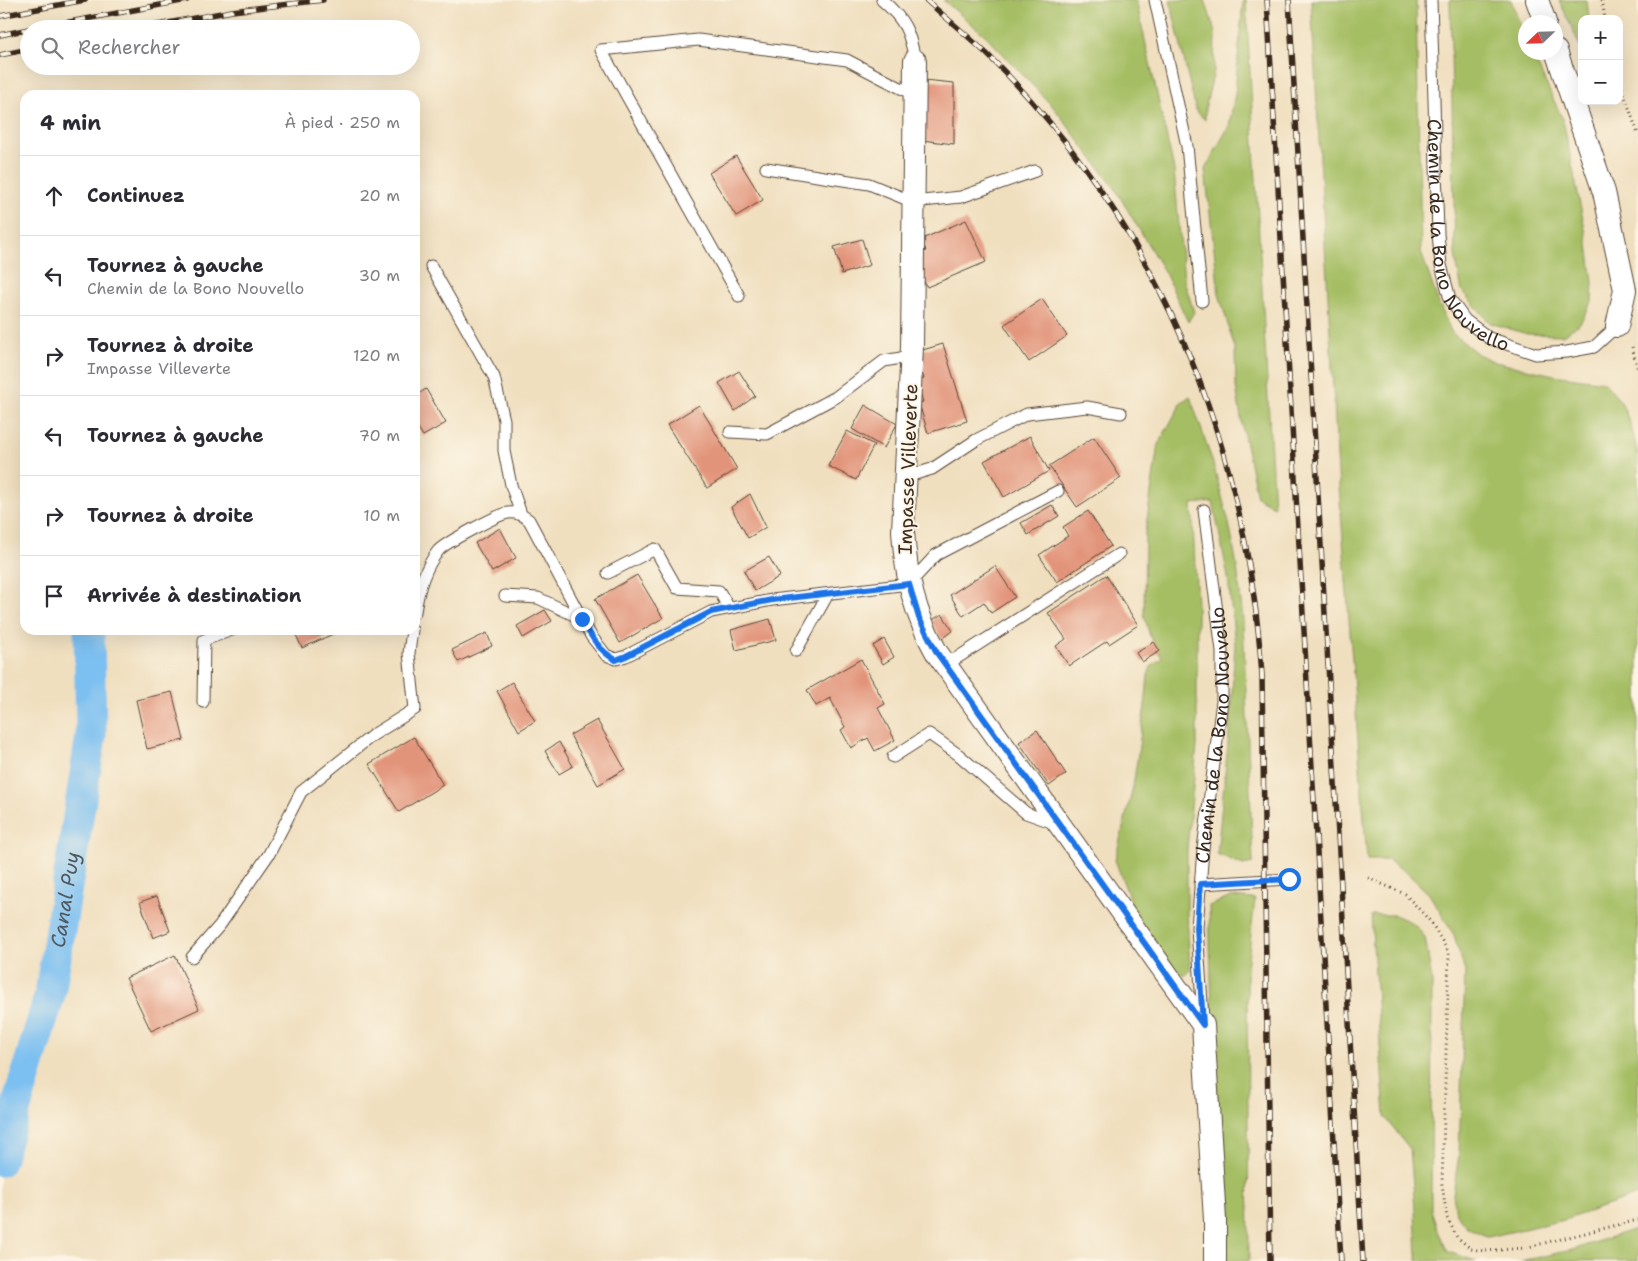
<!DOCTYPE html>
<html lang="fr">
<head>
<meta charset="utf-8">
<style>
	:root { --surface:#fff; --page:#f2f2f3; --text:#2b2b33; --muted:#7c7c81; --line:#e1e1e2 }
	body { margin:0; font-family:"Shantell Sans",sans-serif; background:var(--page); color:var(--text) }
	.controls { position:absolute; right:15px; top:15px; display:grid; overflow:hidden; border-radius:10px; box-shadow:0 5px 20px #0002 }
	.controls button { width:45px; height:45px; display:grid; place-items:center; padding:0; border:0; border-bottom:1px solid var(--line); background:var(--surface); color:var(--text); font:25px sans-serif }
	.compass { position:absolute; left:1518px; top:15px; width:45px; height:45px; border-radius:50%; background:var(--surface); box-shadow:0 5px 20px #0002; rotate:247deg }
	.stop { position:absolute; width:15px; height:15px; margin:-11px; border:4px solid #1a73e8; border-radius:50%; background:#fff }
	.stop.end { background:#1a73e8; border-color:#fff; box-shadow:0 1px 5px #0008 }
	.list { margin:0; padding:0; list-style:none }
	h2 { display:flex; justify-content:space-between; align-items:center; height:65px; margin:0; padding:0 20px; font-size:21px }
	h2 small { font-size:16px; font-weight:400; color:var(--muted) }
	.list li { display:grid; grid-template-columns:32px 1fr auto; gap:15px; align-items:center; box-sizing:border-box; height:80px; padding:0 20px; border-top:1px solid var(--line) }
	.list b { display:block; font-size:19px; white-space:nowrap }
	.list p { margin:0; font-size:16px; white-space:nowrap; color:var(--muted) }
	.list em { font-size:16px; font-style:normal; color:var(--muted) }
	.icon { flex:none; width:28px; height:28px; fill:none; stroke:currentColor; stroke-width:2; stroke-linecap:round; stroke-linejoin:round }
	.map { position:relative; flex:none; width:1638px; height:1261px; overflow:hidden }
	.search { position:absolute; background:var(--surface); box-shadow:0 5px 20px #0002; left:20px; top:20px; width:400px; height:55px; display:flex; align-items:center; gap:12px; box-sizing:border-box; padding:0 18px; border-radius:28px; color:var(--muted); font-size:19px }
	.panel { position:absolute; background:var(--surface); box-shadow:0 5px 20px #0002; left:20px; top:90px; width:400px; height:545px; border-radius:15px }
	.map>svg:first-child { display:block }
	.green { fill:#a5be63; stroke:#707440 }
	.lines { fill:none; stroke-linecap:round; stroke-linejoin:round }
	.canal { stroke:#7bbff1; stroke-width:31 }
	.building { fill:#e2947a }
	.lane-casing { stroke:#564536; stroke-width:13 }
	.street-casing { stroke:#564536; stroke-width:24 }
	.path { stroke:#564536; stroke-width:3; stroke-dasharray:1 4; stroke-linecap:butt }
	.lane { stroke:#fff; stroke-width:11 }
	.street { stroke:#fff; stroke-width:22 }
	.rail-casing { stroke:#3b2a1e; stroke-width:5.5 }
	.rail { stroke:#fcf5e5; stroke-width:4; stroke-dasharray:11; stroke-linecap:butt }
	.route { stroke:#1a73e8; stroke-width:6 }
	.labels { text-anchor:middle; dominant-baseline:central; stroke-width:4; stroke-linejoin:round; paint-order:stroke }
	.street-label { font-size:19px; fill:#3b2a1e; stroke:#fcf5e5 }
	.water-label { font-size:20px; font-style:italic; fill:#4e575d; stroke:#fcf5e5 }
</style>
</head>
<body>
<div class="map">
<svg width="1638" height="1261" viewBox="0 0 1638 1261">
	<rect width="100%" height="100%" fill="#fcf5e5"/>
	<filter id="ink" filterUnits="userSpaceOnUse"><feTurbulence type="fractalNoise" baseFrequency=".02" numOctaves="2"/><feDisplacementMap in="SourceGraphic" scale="10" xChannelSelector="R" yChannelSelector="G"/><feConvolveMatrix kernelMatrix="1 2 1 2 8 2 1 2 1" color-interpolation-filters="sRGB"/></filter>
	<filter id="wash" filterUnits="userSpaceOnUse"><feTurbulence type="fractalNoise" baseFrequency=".0096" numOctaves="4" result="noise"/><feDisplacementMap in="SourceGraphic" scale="20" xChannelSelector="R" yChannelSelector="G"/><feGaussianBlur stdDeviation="1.12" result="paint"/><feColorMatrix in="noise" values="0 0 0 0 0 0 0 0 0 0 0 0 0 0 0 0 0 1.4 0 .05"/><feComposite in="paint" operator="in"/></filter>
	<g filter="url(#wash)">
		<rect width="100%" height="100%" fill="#f0dfbf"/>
		<g class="green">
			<path d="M943 0H1136L1174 170 1184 280 1194 312 1188 322 1165 273 1114 187 1055 109 986 36Z"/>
			<path d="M1170 0H1205L1215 32 1214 71 1205 109V120L1196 111Z"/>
			<path d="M1243 0H1246L1274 507 1257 497 1243 430 1236 387 1235 349 1219 294 1205 169 1229 126 1235 94Z"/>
			<path d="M1311 0H1416L1421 252 1439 304 1452 333 1478 354 1495 362 1554 375 1604 382 1621 402 1631 426 1638 454V1195L1564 1220 1488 1237 1467 1227 1456 1214 1453 1195 1459 1154 1465 971 1454 935 1429 894 1407 873 1388 860H1367L1338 473Z"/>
			<path d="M1450 0H1511L1525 37 1526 52 1532 53 1563 120 1588 244 1593 282 1592 302 1580 323 1564 335 1527 334 1490 323 1462 291 1455 255Z"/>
			<path d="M1559 0H1587L1589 19H1582V46H1580Z"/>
			<path d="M1190 396 1212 460 1229 523 1237 566 1243 620 1253 863 1243 865 1217 854 1230 723 1235 644 1228 577 1213 502 1192 504 1197 606V746L1187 849V912L1190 971 1185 976 1176 970 1137 919 1115 860 1133 787 1146 698 1148 675 1151 667 1162 658 1150 636 1144 615 1145 533 1158 445 1179 407V404Z"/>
			<path d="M1231 897 1255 899 1247 968 1249 1261H1219L1209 906Z"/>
			<path d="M1371 915H1395L1413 923 1425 937 1432 981 1431 1209 1437 1229 1448 1252 1476 1261H1417L1415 1209 1410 1149 1385 1117Z"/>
			<path d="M1638 1228V1261H1520L1572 1250Z"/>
		</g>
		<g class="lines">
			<path class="canal" id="s1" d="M0 1161 50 994 91 736 89 630"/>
		</g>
		<g id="blocks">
			<g class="building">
				<path d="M924 80 954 83V144L922 140Z"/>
				<path d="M736 156 763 200 736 216 709 173Z"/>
				<path d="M966 220 986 262 927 287 921 276 917 256 926 251 922 239Z"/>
				<path d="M862 239 870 265 842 274 834 247Z"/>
				<path d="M1042 299 1067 336 1029 362 1004 325Z"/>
				<path d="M943 344 967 421 928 433 919 403 923 402 917 381 924 379 916 352Z"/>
				<path d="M739 371 755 396 735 411 719 383Z"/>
				<path d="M426 389 446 423 423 436 415 423V396Z"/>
				<path d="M699 405 737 469 707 488 667 425Z"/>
				<path d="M865 405 897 424 884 448 852 429Z"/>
				<path d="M847 431 874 445 856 480 828 466Z"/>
				<path d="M1030 436 1049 471 1004 497 984 461Z"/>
				<path d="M1094 437 1121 478 1077 507 1049 466Z"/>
				<path d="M750 494 766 527 748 538 731 507Z"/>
				<path d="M1052 505 1059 516 1028 535 1021 523Z"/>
				<path d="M1088 511 1111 546 1057 582 1039 555 1068 536 1063 527Z"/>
				<path d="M500 528 516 558 492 572 475 543Z"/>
				<path d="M769 557 780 576 755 591 744 571Z"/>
				<path d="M995 566 1015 597 991 613 984 602 963 616 950 595Z"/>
				<path d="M637 575 663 618 620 643 595 599Z"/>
				<path d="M1106 575 1138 625 1109 644 1107 641 1069 666 1056 646 1066 639 1048 613Z"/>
				<path d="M545 610 552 621 523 638 517 626Z"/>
				<path d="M942 614 953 631 942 639 931 621Z"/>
				<path d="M770 619 776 640 736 650 731 630Z"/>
				<path d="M306 630H342L302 648 296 635Z"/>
				<path d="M487 633 492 646 458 662 452 650Z"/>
				<path d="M884 639 894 657 883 664 873 646Z"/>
				<path d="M1154 642 1160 651 1142 662 1136 653Z"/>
				<path d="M861 659 885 704 878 708 895 740 875 751 868 738 851 748 841 730 845 727 830 698 816 706 807 690Z"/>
				<path d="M512 682 535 721 519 731 497 691Z"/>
				<path d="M172 692 184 740 147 749 136 700Z"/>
				<path d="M597 720 625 769 598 785 570 735Z"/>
				<path d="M1037 730 1066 774 1049 786 1019 742Z"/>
				<path d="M414 737 443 785 399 812 369 764Z"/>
				<path d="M559 742 573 766 559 774 545 751Z"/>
				<path d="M157 896 170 931 153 938 140 902Z"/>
				<path d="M175 955 199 1009 151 1031 126 978Z"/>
			</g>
		</g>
	</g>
	<g filter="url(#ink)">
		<use href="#blocks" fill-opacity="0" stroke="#564536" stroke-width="1"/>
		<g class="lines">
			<g class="lane-casing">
				<g id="lane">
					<path d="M882 0C905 20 910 32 915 61"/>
					<path d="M1155 0 1187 146 1202 301"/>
					<path id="s2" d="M1431 0 1438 234 1441 265 1450 299 1465 320 1489 338 1536 354 1567 352 1594 347 1617 326"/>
					<path d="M766 168 869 184 913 202 961 197 1035 171"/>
					<path d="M431 266 494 377 504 420V451L511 485 521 514"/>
					<path d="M739 296 601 50 698 40 847 60 914 95"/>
					<path d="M730 432 767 434 836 397 884 361 912 356"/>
					<path d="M905 477 932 469 976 440 1027 414 1087 407 1121 413"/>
					<path d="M608 573 655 549 677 588 719 591 729 608"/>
					<path d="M505 596 538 598 582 619"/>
					<path d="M415 612C418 590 424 569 438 551 443 544 499 514 508 513 517 512 522 515 529 520L591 636 606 655 616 659 626 656 711 612 772 600 909 584 936 555 1058 491"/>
					<path d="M796 651 828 594"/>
					<path d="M946 665 1119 554"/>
					<path d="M203 702 204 640 232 630"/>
					<path d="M893 757 929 734 959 755 1026 813 1054 823"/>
					<path d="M1200 884 1289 879"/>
					<path d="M192 957 220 925 269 854 301 792 373 735 415 709 409 653 412 630"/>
					<path id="s3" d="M1203 1019 1197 928 1203 849 1222 701V651L1204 510"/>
				</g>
			</g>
			<g class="street-casing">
				<g id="street">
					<path d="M1537 0 1545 22"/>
					<path d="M1556 51 1604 192 1625 290 1617 326"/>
					<path d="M915 61 912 347 903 531C906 577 914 613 937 653L1203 1025 1215 1220V1261"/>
				</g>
			</g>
			<g class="path">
				<path d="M1602 0 1605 19"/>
				<path d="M1619 79 1638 134"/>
				<path d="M1632 347 1638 370"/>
				<path d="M1368 878 1405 894 1431 922 1449 953 1442 1184 1447 1218 1457 1237 1471 1249 1485 1251 1524 1248 1638 1220"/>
			</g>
			<use href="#lane" class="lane"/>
			<use href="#street" class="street"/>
			<g class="rail-casing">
				<g id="rail">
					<path d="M926 0C946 18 967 35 987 54 1157 222 1246 438 1262 675L1270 1261"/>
					<path d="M1267 0 1341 1261"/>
					<path d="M1289 0 1363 1261"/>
					<path d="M0 16 85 0"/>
					<path d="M32 29 187 0"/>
					<path d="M136 29 232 11 323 0"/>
					<path d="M0 35 29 29"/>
					<path d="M0 55 29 49"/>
				</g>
			</g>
			<use href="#rail" class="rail"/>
		</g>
	</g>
	<g class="lines" filter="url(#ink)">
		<path class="route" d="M582 619C590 635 599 651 616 660L626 656 711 612 772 600 909 584 919 618 937 653 1203 1025 1197 928 1200 884 1289 879"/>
	</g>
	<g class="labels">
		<g class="street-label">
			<text stroke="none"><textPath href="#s2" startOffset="248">Chemin de la Bono Nouvello</textPath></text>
			<text transform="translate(908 469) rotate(-88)">Impasse Villeverte</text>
			<text stroke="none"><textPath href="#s3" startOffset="285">Chemin de la Bono Nouvello</textPath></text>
		</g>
		<g class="water-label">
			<text stroke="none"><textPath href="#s1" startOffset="270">Canal Puy</textPath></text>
		</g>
	</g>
</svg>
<div class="controls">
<button>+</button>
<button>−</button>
</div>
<svg class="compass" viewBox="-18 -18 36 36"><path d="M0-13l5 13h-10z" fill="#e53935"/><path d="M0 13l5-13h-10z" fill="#7c7c81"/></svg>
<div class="stop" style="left:1289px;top:879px"></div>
<div class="stop end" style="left:582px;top:619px"></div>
<div class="search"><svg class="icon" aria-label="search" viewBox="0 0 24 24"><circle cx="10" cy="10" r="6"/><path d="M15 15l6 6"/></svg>Rechercher</div>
<section class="panel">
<h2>4 min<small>À pied · 250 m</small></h2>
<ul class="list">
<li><svg class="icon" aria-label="ahead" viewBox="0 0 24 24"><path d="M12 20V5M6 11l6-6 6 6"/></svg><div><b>Continuez</b></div><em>20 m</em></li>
<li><svg class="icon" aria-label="left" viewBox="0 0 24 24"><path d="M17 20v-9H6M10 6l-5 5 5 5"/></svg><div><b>Tournez à gauche</b><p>Chemin de la Bono Nouvello</p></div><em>30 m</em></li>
<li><svg class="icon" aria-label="right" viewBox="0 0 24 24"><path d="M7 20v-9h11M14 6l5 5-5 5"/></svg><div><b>Tournez à droite</b><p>Impasse Villeverte</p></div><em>120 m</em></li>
<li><svg class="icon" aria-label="left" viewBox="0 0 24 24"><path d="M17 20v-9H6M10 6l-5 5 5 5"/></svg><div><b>Tournez à gauche</b></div><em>70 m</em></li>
<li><svg class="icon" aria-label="right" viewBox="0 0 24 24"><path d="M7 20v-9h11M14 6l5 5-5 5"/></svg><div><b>Tournez à droite</b></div><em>10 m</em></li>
<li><svg class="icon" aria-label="arrive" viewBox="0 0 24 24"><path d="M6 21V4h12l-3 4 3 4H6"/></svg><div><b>Arrivée à destination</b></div></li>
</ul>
</section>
</div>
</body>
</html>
